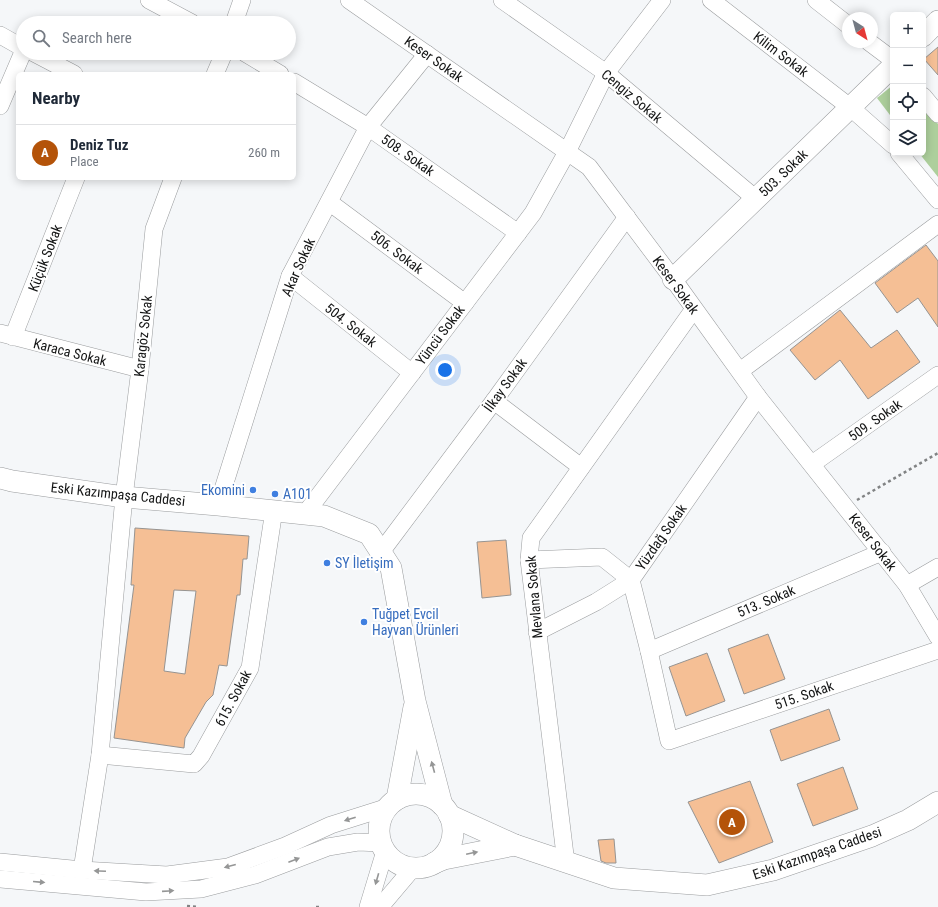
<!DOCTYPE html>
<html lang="en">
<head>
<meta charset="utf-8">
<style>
	:root { --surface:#fff; --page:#f6f6f7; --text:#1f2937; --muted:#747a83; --line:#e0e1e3; --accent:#b45309 }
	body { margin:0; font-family:"Roboto Condensed",sans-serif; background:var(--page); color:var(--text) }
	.controls { position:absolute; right:12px; top:12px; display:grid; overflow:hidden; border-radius:6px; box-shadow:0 2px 10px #0003 }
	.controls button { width:36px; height:36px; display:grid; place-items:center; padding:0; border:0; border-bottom:1px solid var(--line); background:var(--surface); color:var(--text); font:20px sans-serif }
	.compass { position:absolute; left:842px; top:12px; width:36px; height:36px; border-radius:50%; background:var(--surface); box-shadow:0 2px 10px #0003; rotate:144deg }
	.you { position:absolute; left:445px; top:370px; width:14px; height:14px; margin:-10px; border:3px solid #fff; border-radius:50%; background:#1a73e8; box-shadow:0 0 0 6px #1a73e833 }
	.badge { display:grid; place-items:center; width:26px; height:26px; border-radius:50%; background:var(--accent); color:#fff; font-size:13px; font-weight:700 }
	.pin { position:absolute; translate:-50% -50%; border:2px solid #fff; box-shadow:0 1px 4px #0006 }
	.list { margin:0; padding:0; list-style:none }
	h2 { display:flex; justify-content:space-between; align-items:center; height:52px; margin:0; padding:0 16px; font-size:17px }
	h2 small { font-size:13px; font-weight:400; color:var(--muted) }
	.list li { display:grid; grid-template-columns:26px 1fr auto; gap:12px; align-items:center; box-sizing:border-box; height:56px; padding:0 16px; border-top:1px solid var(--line) }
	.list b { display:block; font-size:15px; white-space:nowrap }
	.list p { margin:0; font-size:13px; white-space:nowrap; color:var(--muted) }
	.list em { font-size:13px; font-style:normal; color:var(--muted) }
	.icon { flex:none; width:22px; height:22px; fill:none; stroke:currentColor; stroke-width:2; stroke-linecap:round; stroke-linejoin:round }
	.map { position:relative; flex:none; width:938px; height:907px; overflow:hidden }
	.search { position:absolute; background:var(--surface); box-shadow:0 2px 10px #0003; left:16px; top:16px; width:280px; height:44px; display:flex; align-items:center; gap:10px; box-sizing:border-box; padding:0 14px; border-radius:22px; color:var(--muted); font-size:15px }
	.panel { position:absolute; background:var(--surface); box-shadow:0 2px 10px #0003; left:16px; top:72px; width:280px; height:108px; border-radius:6px }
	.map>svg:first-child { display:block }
	.green { fill:#adcf9c }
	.building { fill:#f5bf95; stroke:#969492; fill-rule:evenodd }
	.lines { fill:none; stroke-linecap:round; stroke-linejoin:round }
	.minor-casing { stroke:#9a9c9e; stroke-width:18 }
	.tertiary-casing { stroke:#9a9c9e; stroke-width:22 }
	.path { stroke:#818384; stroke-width:2.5; stroke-dasharray:3 3; stroke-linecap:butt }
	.minor { stroke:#fff; stroke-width:17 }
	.tertiary { stroke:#fff; stroke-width:21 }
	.oneway { fill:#959696 }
	.shop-dot { fill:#3f7fe0; stroke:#fff; stroke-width:1.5 }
	.labels { text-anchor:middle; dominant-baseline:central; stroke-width:4; stroke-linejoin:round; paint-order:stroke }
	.street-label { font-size:14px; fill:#141515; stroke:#fff }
	.shop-label { font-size:14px; fill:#366cbe; stroke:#fff; text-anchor:start }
</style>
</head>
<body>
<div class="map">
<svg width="938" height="907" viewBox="0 0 938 907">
	<rect width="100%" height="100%" fill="#f5f7f9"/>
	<g class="green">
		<path d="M893 85V119L877 98Z"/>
		<path d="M923 104 938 124V177L919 153H923Z"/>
	</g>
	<g class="building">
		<path d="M938 47V75L924 59Z"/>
		<path d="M926 245 938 261V327L918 298 897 313 875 283Z"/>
		<path d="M840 310 871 348 897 330 920 362 868 399 840 360 815 380 790 350Z"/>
		<path d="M135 528 249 536 247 559H243L240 595H237L227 666 219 665 213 695 206 702 185 738 184 748 114 738 134 585H131ZM174 590 196 591 185 674 164 671Z"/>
		<path d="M506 540 511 595 482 598 477 542Z"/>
		<path d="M768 634 785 679 744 694 728 649Z"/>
		<path d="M707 653 725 701 686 716 669 667Z"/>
		<path d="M829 709 840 740 781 761 770 730Z"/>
		<path d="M843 767 858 809 813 826 797 784Z"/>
		<path d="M750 781 773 842 719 863 688 802Z"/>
		<path d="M614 839 616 863H606L601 861 598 840Z"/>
	</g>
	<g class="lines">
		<g class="minor-casing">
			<g id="minor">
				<path d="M149 0 192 23"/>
				<path d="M349 0 589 167 673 279 758 397 907 585 938 637"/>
				<path d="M502 0 606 73 756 199"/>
				<path d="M711 0 851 108 893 145"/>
				<path d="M816 0 848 25"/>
				<path d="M234 23 242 0"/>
				<path d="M0 35 23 48"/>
				<path d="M869 42 893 60"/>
				<path d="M34 53 74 74"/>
				<path d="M245 53 280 74"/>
				<path d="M215 74 224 53"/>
				<path d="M294 82 368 127 518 233"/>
				<path d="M923 96 938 114"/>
				<path d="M0 106 23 52"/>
				<path d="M899 153 938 200"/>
				<path d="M329 202 465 303"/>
				<path d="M290 276 412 373"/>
				<path d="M0 333 140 369"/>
				<path d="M13 337 76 178"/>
				<path d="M740 371 938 224"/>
				<path d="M758 397 631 580 649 651 669 741 938 650"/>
				<path d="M494 401 581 467"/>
				<path d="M812 464 938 375"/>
				<path d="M218 505 290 276 368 127 427 54"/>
				<path d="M305 514 533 213 567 152 606 73 662 0"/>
				<path d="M381 552 494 401 627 217"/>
				<path d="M529 560 602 557 631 580 596 602 537 632"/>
				<path d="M907 585 938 567"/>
				<path d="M649 651 882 552"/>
				<path d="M100 755 194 764 201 756 250 668 274 510"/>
				<path d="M0 862 82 870 167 875 228 867 285 846 331 825 388 807"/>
				<path d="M566 863 529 560 531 538 694 309"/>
				<path d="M82 870 100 755 124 497 140 369 154 229 173 178"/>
				<path d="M0 879 146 892 201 889 255 875 328 847 358 842 381 843"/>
				<path d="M368 907 385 851"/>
				<path d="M380 907 413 868"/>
			</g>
		</g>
		<g class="tertiary-casing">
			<g id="tertiary">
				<path d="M923 36 938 21"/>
				<path d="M673 279 893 66"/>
				<path d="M0 478 12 481 124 497 218 505 324 516 369 534 391 568 415 701 442 805"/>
				<circle cx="416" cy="831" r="37"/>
				<path d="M397 799 414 707"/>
				<path d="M449 815 515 845 614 878 707 885 773 870 872 836 908 820 938 802"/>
				<path d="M434 863 444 859 515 845"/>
			</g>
		</g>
		<g class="path">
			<path d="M857 500 938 453"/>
			<path d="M187 906 198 907"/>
			<path d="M316 907H319"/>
		</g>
		<use href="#minor" class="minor"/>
		<use href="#tertiary" class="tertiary"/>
	</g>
	<defs><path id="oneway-solid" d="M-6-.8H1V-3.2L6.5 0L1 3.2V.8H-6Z"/></defs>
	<g class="oneway">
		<use href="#oneway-solid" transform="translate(433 767) rotate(-105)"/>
		<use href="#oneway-solid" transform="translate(350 819) rotate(162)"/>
		<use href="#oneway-solid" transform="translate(472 853) rotate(-12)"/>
		<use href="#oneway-solid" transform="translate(294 860) rotate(-21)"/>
		<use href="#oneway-solid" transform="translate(230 866) rotate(165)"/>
		<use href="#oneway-solid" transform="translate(100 871) rotate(-177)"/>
		<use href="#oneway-solid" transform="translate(377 879) rotate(106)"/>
		<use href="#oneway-solid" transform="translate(39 882) rotate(5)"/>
		<use href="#oneway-solid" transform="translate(168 891) rotate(-4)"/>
	</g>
	<g class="shop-dot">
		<circle cx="253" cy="490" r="4"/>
		<circle cx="275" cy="494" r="4"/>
		<circle cx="327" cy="563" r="4"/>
		<circle cx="364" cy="622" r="4"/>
	</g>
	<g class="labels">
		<g class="street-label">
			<text transform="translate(781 54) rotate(37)">Kilim Sokak</text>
			<text transform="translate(434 59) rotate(35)">Keser Sokak</text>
			<text transform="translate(632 96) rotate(40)">Cengiz Sokak</text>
			<text transform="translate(408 155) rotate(35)">508. Sokak</text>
			<text transform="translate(783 173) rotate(-44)">503. Sokak</text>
			<text transform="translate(397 252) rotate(37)">506. Sokak</text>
			<text transform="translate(45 258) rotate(-69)">Küçük Sokak</text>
			<text transform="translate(298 267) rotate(-66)">Akar Sokak</text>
			<text transform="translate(676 285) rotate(54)">Keser Sokak</text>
			<text transform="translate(351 325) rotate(38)">504. Sokak</text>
			<text transform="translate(440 335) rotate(-53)">Yüncü Sokak</text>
			<text transform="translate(143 336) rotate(-84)">Karagöz Sokak</text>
			<text transform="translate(70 352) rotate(14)">Karaca Sokak</text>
			<text transform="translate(505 385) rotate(-54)">İlkay Sokak</text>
			<text transform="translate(875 420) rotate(-35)">509. Sokak</text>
			<text transform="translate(118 494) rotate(6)">Eski Kazımpaşa Caddesi</text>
			<text transform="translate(661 537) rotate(-55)">Yüzdağ Sokak</text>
			<text transform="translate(873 542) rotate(52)">Keser Sokak</text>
			<text transform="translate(534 597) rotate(-95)">Mevlana Sokak</text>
			<text transform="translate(766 601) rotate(-23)">513. Sokak</text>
			<text transform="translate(804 695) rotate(-19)">515. Sokak</text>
			<text transform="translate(233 698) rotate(-62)">615. Sokak</text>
			<text transform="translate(817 853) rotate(-19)">Eski Kazımpaşa Caddesi</text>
		</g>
		<g class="shop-label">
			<text x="245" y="490" text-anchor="end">Ekomini</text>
			<text x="283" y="494">A101</text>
			<text x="335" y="563">SY İletişim</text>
			<text x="372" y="614">Tuğpet Evcil<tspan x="372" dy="16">Hayvan Ürünleri</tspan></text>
		</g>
	</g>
</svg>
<div class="controls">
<button>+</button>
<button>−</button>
<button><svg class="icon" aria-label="locate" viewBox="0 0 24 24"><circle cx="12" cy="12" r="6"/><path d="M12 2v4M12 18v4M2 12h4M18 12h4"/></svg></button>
<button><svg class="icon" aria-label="layers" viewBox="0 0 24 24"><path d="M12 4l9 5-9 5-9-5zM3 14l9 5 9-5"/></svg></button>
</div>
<svg class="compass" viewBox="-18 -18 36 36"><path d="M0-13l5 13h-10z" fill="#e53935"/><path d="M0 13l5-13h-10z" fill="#747a83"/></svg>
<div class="you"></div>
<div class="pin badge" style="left:732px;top:822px">A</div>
<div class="search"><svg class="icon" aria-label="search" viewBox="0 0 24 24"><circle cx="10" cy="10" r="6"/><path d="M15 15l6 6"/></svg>Search here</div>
<section class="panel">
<h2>Nearby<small></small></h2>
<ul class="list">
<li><span class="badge">A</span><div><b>Deniz Tuz</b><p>Place</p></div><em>260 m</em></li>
</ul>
</section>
</div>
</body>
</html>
